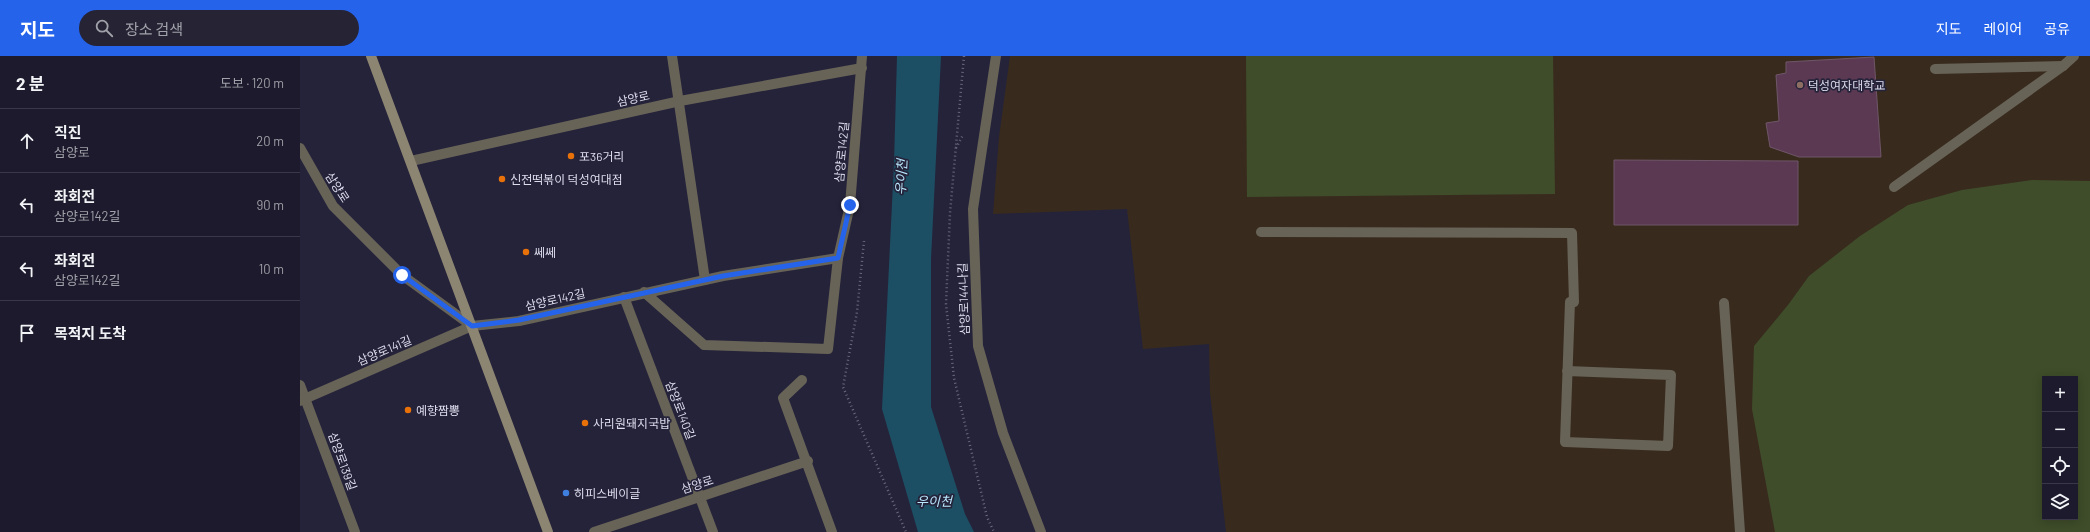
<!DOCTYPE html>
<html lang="ko">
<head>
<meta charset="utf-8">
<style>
	:root { --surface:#1c1a2c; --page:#252334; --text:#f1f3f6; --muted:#a0a1a9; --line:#3a3848; --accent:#2563eb }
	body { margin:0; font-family:Barlow,"Noto Sans KR",sans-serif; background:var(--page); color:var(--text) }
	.controls { position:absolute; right:12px; bottom:12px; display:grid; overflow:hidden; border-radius:0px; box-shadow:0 2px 10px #0003 }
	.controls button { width:36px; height:36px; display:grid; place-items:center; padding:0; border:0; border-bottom:1px solid var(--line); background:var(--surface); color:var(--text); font:20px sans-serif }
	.stop { position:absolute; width:12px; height:12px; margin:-9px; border:3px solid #2563eb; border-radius:50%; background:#fff }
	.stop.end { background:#2563eb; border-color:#fff; box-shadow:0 1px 4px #0008 }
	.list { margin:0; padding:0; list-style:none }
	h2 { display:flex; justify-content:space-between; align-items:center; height:52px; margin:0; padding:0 16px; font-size:17px }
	h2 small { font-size:13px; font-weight:400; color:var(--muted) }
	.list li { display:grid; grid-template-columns:26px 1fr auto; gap:12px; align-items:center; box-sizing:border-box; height:64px; padding:0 16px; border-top:1px solid var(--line) }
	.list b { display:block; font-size:15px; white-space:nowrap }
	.list p { margin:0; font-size:13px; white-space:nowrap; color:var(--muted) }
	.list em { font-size:13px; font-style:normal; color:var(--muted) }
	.icon { flex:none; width:22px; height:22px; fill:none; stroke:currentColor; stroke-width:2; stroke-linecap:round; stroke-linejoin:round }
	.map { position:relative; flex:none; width:1790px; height:476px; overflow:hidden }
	header { display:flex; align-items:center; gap:24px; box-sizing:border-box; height:56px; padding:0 20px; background:var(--accent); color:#fff }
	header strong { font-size:19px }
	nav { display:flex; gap:22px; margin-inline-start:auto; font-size:14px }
	.search { width:280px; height:36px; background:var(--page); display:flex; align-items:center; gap:10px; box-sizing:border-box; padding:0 14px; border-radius:22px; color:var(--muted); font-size:15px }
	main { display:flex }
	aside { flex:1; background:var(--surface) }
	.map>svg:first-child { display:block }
	.education { fill:#382b1e; fill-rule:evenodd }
	.green { fill:#3f4d2a; fill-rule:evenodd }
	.water { fill:#1d4f64 }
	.building { fill:#5c3953; stroke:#6f5668 }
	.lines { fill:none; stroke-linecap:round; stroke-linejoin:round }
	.path { stroke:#69687c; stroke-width:2.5; stroke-dasharray:1 3; stroke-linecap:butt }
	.service { stroke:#686357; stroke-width:10 }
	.minor { stroke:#686357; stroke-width:10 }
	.secondary { stroke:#8c8572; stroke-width:10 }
	.route { stroke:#2563eb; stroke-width:5 }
	.education-dot { fill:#8d6e63; stroke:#25233a; stroke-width:1.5 }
	.food-dot { fill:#e8710a; stroke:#25233a; stroke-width:1.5 }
	.shop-dot { fill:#3f7fe0; stroke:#25233a; stroke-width:1.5 }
	.labels { text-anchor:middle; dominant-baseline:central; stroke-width:3.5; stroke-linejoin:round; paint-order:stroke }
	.poi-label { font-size:12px; fill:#dddcec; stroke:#25233a; text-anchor:start }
	.street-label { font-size:12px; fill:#dddcec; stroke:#25233a }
	.water-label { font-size:13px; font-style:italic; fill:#b9e7fd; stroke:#25233a }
</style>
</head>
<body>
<header>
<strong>지도</strong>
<div class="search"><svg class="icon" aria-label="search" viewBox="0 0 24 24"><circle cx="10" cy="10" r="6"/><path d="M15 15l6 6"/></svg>장소 검색</div>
<nav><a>지도</a><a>레이어</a><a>공유</a></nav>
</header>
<main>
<aside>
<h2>2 분<small>도보 · 120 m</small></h2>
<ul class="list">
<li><svg class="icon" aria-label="ahead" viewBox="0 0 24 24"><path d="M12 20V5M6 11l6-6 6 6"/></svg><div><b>직진</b><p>삼양로</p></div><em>20 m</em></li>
<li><svg class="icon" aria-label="left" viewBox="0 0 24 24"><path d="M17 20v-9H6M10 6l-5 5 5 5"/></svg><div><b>좌회전</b><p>삼양로142길</p></div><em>90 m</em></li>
<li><svg class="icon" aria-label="left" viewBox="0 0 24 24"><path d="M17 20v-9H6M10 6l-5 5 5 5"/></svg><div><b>좌회전</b><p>삼양로142길</p></div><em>10 m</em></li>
<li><svg class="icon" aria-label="arrive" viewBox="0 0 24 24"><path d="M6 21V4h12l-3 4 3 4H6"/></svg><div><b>목적지 도착</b></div></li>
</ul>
</aside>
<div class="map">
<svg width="1790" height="476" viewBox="0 0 1790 476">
	<rect width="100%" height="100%" fill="#25233a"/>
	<path class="education" d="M710 0H1790V476H926L910 337 909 288 843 293 827 153 693 158 699 81ZM1745 323H1775V461H1745Z"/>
	<g class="green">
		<path d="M946 0H1253L1255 138 947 141Z"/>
		<path d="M1732 124 1790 125V476H1475L1452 353 1454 290 1488 249 1509 220 1560 180 1608 149 1662 134ZM1745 323H1775V461H1745Z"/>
	</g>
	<path class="water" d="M597 0H641L631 203V351L665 458 674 476H618L582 353 594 107Z"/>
	<g class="building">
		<path d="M1574 1 1581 101H1499L1470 91 1466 67 1479 65 1476 19 1486 17V6Z"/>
		<path d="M1314 104 1498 105V169H1314Z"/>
	</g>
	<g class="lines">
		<g class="path">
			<path d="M664 0 650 157 646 248 654 322 687 461 694 476"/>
			<path d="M656 92 663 79"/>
			<path d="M564 185 557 256 543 331 606 476"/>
		</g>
		<g class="service">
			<path d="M1635 13 1763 10"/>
			<path d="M1594 131 1763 10 1774 0"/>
			<path d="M961 176 1272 177 1274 246"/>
			<path d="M1424 247 1440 476"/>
			<path d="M1267 315 1371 319 1368 390 1265 386 1270 246"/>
		</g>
		<g class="minor">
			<path d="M372 0 405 224"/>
			<path d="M696 0 673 153 678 290 703 377 741 476"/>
			<path d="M0 92 33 150 102 219 172 270"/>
			<path d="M111 105 380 45 562 12"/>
			<path d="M344 236 404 289 528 293 538 202 550 149 562 0"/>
			<path d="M324 241 413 476"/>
			<path d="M502 324 483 342 532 476"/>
			<path d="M0 329 55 476"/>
			<path d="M0 345 172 270 219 265 423 220 538 202"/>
			<path d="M294 476 508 405"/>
		</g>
		<path class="secondary" d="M71 0 248 476"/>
	</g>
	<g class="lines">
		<path class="route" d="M102 219 172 270 219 264 423 220 538 202 550 149"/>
	</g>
	<circle class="education-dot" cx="1500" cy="29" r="4"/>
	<g class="food-dot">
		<circle cx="271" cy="100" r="4"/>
		<circle cx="202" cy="123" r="4"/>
		<circle cx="226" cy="196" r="4"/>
		<circle cx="108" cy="354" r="4"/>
		<circle cx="285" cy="367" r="4"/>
	</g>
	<circle class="shop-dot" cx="266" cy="437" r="4"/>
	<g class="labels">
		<g class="poi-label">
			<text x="1508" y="29">덕성여자대학교</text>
			<text x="279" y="100">포36거리</text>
			<text x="210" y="123">신전떡볶이 덕성여대점</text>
			<text x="234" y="196">쎄쎄</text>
			<text x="116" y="354">예향짬뽕</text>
			<text x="293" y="367">사리원돼지국밥</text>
			<text x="274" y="437">히피스베이글</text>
		</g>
		<g class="street-label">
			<text transform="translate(333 42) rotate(-13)">삼양로</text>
			<text transform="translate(541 96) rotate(-85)">삼양로142길</text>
			<text transform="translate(38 131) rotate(57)">삼양로</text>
			<text transform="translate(255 243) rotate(-13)">삼양로142길</text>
			<text transform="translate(663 243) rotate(-92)">삼양로144나길</text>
			<text transform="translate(84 294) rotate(-23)">삼양로141길</text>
			<text transform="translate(381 354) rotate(69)">삼양로140길</text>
			<text transform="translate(43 405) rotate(70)">삼양로139길</text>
			<text transform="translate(397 428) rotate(-18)">삼양로</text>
		</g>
		<g class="water-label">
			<text transform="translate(601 121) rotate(-87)">우이천</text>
			<text x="634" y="445">우이천</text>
		</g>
	</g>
</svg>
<div class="controls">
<button>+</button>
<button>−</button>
<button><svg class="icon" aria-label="locate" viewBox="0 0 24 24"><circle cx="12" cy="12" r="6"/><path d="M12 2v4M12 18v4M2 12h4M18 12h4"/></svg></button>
<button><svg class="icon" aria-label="layers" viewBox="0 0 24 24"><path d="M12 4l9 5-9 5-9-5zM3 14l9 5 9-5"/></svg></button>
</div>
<div class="stop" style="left:102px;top:219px"></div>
<div class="stop end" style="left:550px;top:149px"></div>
</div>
</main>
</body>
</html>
